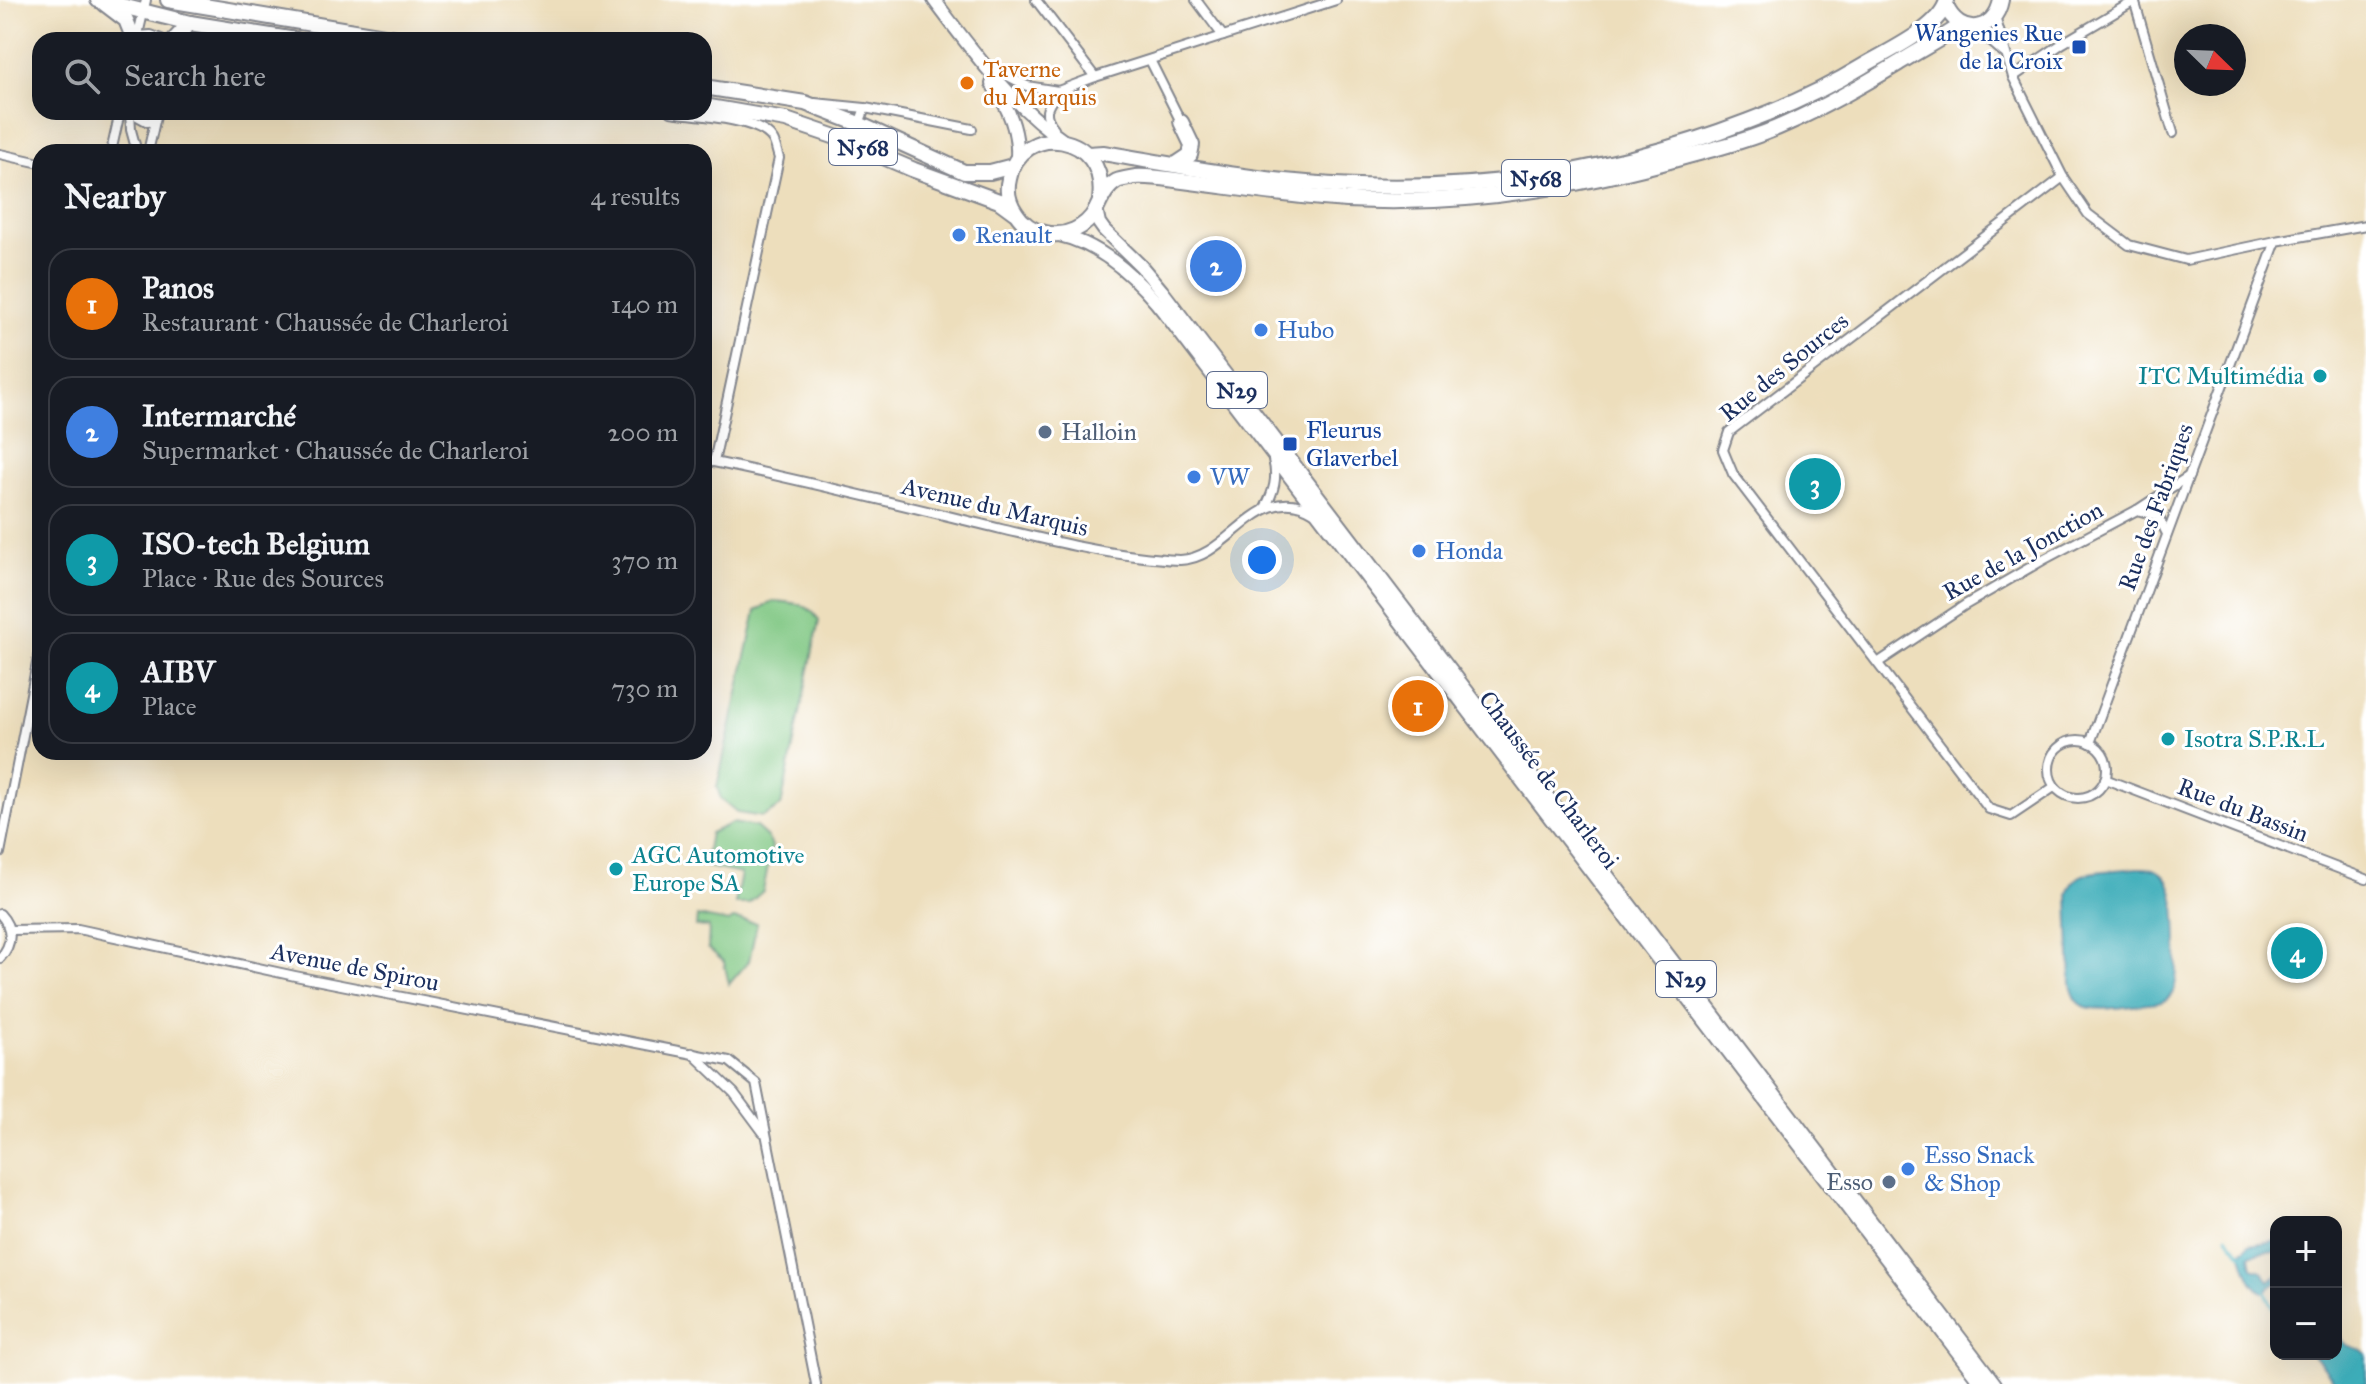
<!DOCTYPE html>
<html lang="en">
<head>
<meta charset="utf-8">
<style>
	:root { --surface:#171b24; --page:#242831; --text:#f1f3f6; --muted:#9ea1a6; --line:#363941; --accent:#0f766e }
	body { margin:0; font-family:"IM FELL Great Primer",serif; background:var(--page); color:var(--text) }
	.controls { position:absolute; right:24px; bottom:24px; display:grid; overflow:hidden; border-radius:16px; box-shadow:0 8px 32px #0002 }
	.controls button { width:72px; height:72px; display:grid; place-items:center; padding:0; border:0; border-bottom:2px solid var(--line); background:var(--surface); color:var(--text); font:40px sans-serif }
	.compass { position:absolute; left:2174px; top:24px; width:72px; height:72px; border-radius:50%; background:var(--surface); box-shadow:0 8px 32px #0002; rotate:113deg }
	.you { position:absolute; left:1262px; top:560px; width:28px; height:28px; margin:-20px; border:6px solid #fff; border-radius:50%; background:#1a73e8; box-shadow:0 0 0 12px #1a73e833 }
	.badge { display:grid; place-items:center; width:52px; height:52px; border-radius:50%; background:var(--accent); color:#fff; font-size:26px; font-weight:700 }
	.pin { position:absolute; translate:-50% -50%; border:4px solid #fff; box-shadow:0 2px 8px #0006 }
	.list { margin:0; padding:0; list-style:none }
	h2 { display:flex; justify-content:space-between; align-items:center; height:104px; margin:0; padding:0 32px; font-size:34px }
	h2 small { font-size:26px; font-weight:400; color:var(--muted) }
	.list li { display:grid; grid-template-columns:52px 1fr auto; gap:24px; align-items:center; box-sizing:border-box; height:112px; margin:0 16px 16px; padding:0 16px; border:2px solid var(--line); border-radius:24px }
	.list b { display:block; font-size:30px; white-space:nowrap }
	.list p { margin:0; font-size:26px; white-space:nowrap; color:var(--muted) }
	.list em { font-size:26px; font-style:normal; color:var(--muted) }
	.icon { flex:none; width:44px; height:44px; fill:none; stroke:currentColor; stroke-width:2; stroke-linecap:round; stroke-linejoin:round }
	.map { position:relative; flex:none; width:2366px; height:1384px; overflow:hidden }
	.search { position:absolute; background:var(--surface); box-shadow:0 8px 32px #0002; left:32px; top:32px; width:680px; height:88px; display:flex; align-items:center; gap:20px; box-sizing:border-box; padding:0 28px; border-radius:24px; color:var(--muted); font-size:30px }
	.panel { position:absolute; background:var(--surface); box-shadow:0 8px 32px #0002; left:32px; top:144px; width:680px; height:616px; border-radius:24px }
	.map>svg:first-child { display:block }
	.green { fill:#81c884; stroke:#4e7c71; stroke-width:2 }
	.water { fill:#3dadb9; stroke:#2c6e8c; stroke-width:2 }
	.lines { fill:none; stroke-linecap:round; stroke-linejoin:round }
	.stream { stroke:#3dadb9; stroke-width:3 }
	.minor-casing { stroke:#84868d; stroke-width:12 }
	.primary-casing { stroke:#84868d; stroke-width:16 }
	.trunk-casing { stroke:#84868d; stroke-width:18 }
	.minor { stroke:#fff; stroke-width:8 }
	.primary { stroke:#fff; stroke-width:12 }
	.trunk { stroke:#fff; stroke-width:14 }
	.transit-dot { fill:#1a4fb4; stroke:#fff; stroke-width:3 }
	.food-dot { fill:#e8710a; stroke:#fff; stroke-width:3 }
	.shop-dot { fill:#3f7fe0; stroke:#fff; stroke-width:3 }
	.culture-dot { fill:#0f9aa8; stroke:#fff; stroke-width:3 }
	.service-dot { fill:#5c6f8a; stroke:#fff; stroke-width:3 }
	.labels { text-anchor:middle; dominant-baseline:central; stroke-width:6; stroke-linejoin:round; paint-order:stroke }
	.shield { fill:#fff; stroke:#5f6d8e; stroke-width:2 }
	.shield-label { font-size:22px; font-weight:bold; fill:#1b2f5e }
	.transit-label { font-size:24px; fill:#164399; stroke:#fff; text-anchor:end }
	.food-label { font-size:24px; fill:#c56008; stroke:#fff; text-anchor:start }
	.shop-label { font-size:24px; fill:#366cbe; stroke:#fff; text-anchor:start }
	.street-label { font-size:24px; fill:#1b2f5e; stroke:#fff }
	.culture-label { font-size:24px; fill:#0d838f; stroke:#fff; text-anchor:start }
	.service-label { font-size:24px; fill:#4e5e75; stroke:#fff; text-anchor:start }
</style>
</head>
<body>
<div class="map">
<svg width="2366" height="1384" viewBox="0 0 2366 1384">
	<rect width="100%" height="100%" fill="#fff"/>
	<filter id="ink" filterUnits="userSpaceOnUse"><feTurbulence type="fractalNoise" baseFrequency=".0125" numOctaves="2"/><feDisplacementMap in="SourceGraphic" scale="16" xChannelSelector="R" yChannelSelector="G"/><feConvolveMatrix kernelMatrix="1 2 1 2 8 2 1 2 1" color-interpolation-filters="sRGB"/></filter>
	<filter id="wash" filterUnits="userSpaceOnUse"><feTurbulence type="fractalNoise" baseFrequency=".006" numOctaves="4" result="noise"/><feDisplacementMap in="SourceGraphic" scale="32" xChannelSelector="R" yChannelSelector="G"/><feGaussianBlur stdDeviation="1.8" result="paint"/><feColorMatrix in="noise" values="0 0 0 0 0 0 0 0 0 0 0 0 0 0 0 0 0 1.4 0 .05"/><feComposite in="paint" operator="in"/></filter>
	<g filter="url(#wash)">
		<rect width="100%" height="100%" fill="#eddebc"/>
		<g class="green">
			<path d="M773 601C793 603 809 602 819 621L781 806 763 817 738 813 721 799 717 787 756 611Z"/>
			<path d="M732 823 756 827 767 837 772 846 763 891 748 904H735L741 874 704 866 710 833Z"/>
			<path d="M697 916 729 922 733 919 757 923 749 961 729 984 724 962 708 948 709 927 696 926Z"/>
		</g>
		<g class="water">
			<path d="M2137 868C2146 868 2155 867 2162 874 2166 877 2170 884 2172 890 2177 905 2180 979 2173 992 2170 999 2164 1001 2158 1003 2140 1004 2100 1013 2084 1006 2075 1001 2073 993 2071 984L2068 894C2070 888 2073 881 2079 877 2090 870 2123 870 2137 868Z"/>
			<path d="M2274 1241 2276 1242V1252L2265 1251 2250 1255 2252 1268 2262 1271 2269 1281 2276 1275V1283L2270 1287 2266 1293C2249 1288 2247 1268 2241 1253L2249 1245Z"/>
			<path d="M2336 1334 2347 1345 2362 1350 2366 1354V1384H2336L2322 1364 2311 1354H2336Z"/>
		</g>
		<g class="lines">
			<g class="stream">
				<path d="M2227 1236 2242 1255"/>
				<path d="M2265 1291 2276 1313"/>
			</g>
		</g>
	</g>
	<g filter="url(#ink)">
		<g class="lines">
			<g class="minor-casing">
				<g id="minor">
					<path d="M1036 0 1095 77"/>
					<path d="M1196 0 1223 36"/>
					<path d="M2134 0 2173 133"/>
					<path d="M1995 17 2013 77 2063 177 2088 214 2129 245 2186 260 2276 241 2366 225"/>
					<path d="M1975 28 2004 53"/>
					<path d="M137 36 151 35 164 40"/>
					<path d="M137 39 146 0"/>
					<path d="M186 40 191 38 223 40"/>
					<path d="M1150 60 1181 122"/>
					<path d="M993 72 996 70 1027 86 1058 91 1095 77 1336 0"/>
					<path d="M2013 77 2063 43 2136 0"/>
					<path d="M815 103 865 108 859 124"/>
					<path d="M865 108 972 129"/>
					<path d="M130 112 148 122 155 119"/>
					<path d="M671 112C695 116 761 118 773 140 776 145 777 153 779 158L714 462"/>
					<path d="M130 113 131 130 137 152"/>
					<path d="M1054 128C1041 112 1048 106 1058 91"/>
					<path d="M111 152 120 112"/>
					<path d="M148 152 157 112"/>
					<path d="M0 154 40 163"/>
					<path d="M704 460C803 480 902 505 1001 529 1048 540 1095 552 1144 557 1155 558 1168 560 1180 560 1230 559 1258 478 1314 512"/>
					<path d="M1265 508C1274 491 1278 478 1273 460"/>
					<path d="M2137 510 2158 516 2167 534"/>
					<path d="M1879 662 1965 605 2043 560 2137 510 2189 476"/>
					<circle cx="2078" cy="769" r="29"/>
					<path d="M2090 743 2276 241"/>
					<path d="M2105 779 2366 879"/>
					<path d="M2054 787 2011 816 1989 809 1733 474 1723 450 1729 432 2063 177"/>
					<path d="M0 853 40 648"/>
					<path d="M0 914C13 928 13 944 0 958"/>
					<path d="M10 930 78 929 295 976 729 1061 756 1083 816 1384"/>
					<path d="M692 1053 734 1093 763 1132"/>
				</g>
			</g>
			<g class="primary-casing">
				<g id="primary">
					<path d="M934 0C973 52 1011 104 1065 142"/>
					<path d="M992 84C1009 107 1019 131 1017 160"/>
					<path d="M1096 209 1099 223 1104 230 1141 266 1162 291 1995 1384"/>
					<path d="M1059 235C1104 245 1141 282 1168 317L1982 1384"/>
				</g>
			</g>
			<g class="trunk-casing">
				<g id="trunk">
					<path d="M98 0 190 23 296 40"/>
					<path d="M168 0 408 40"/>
					<path d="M105 4 126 20 132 35 137 36"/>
					<path d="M1946 6C1959 37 1995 33 2001 0"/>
					<path d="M174 40 190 23"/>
					<path d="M704 87 805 103 859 124 964 172H990L1013 166"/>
					<path d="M704 106 786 120 839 138 914 170 999 201 1014 212"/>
					<path d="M1088 154 1103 153C1171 164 1239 178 1307 183 1459 196 1606 176 1748 121 1788 106 1827 88 1863 66 1886 52 1941 28 1947 0"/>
					<path d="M1175 165 1190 155 1192 145 1181 122"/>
					<path d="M1100 200C1109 131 1020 120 1009 179 1006 191 1009 203 1016 213 1022 223 1033 231 1045 233 1065 238 1086 228 1096 210 1101 200 1106 187 1117 181 1121 179 1130 178 1135 177 1150 176 1167 179 1183 181 1223 186 1262 192 1302 196 1431 211 1561 192 1684 157 1718 148 1756 138 1788 123 1826 106 1863 85 1899 63 1919 50 1942 39 1961 25"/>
				</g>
			</g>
			<use href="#minor" class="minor"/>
			<use href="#primary" class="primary"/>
			<use href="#trunk" class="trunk"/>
		</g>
	</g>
	<g class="transit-dot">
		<rect x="2071" y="39" width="16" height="16" rx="4"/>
		<rect x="1282" y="436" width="16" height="16" rx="4"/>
	</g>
	<circle class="food-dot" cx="967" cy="83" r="8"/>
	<g class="shop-dot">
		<circle cx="959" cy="235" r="8"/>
		<circle cx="1261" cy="330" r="8"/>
		<circle cx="1194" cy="477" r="8"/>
		<circle cx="1419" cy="551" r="8"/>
		<circle cx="1908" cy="1169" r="8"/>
	</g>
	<g class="culture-dot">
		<circle cx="2320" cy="376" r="8"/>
		<circle cx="2168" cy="739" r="8"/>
		<circle cx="616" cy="869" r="8"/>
	</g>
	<g class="service-dot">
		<circle cx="1045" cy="432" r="8"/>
		<circle cx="1889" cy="1182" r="8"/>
	</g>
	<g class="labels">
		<g class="shield">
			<rect x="829" y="129" width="68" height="36" rx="6"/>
			<rect x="1502" y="160" width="68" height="36" rx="6"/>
			<rect x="1207" y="372" width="60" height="36" rx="6"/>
			<rect x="1656" y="961" width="60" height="36" rx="6"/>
		</g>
		<g class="shield-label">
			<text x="863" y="147">N568</text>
			<text x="1536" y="178">N568</text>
			<text x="1237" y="390">N29</text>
			<text x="1686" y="979">N29</text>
		</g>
		<g class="transit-label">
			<text x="2063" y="33">Wangenies Rue<tspan x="2063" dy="28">de la Croix</tspan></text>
			<text x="1306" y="430" text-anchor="start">Fleurus<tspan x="1306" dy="28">Glaverbel</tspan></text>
		</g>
		<g class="food-label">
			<text x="983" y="69">Taverne<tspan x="983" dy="28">du Marquis</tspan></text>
		</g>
		<g class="shop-label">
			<text x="975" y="235">Renault</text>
			<text x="1277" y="330">Hubo</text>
			<text x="1210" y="477">VW</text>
			<text x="1435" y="551">Honda</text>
			<text x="1924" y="1155">Esso Snack<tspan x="1924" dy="28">&amp; Shop</tspan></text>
		</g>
		<g class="street-label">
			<text transform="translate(1784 367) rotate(-39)">Rue des Sources</text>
			<text transform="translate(995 507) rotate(13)">Avenue du Marquis</text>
			<text transform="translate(2156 507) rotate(-70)">Rue des Fabriques</text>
			<text transform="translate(2023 551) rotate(-29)">Rue de la Jonction</text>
			<text transform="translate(1549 780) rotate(53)">Chaussée de Charleroi</text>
			<text transform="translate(2243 810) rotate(21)">Rue du Bassin</text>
			<text transform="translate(355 967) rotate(11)">Avenue de Spirou</text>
		</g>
		<g class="culture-label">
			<text x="2304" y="376" text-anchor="end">ITC Multimédia</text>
			<text x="2184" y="739">Isotra S.P.R.L</text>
			<text x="632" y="855">AGC Automotive<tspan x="632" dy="28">Europe SA</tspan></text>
		</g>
		<g class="service-label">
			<text x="1061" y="432">Halloin</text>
			<text x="1873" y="1182" text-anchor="end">Esso</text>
		</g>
	</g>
</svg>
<div class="controls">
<button>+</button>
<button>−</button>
</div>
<svg class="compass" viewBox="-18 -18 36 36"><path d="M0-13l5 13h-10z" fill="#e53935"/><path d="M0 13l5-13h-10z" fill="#9ea1a6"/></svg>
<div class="you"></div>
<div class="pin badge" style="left:1418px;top:706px;background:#e8710a">1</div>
<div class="pin badge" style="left:1216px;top:266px;background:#3f7fe0">2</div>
<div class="pin badge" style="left:1815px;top:484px;background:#0f9aa8">3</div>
<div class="pin badge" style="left:2297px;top:953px;background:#0f9aa8">4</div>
<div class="search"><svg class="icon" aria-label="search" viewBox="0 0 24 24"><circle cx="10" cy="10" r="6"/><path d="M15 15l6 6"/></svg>Search here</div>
<section class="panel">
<h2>Nearby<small>4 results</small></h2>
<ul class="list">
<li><span class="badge" style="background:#e8710a">1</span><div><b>Panos</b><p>Restaurant · Chaussée de Charleroi</p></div><em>140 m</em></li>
<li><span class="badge" style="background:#3f7fe0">2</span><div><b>Intermarché</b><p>Supermarket · Chaussée de Charleroi</p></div><em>200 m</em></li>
<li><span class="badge" style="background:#0f9aa8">3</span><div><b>ISO-tech Belgium</b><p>Place · Rue des Sources</p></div><em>370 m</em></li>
<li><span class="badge" style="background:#0f9aa8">4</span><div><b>AIBV</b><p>Place</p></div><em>730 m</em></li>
</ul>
</section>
</div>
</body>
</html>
